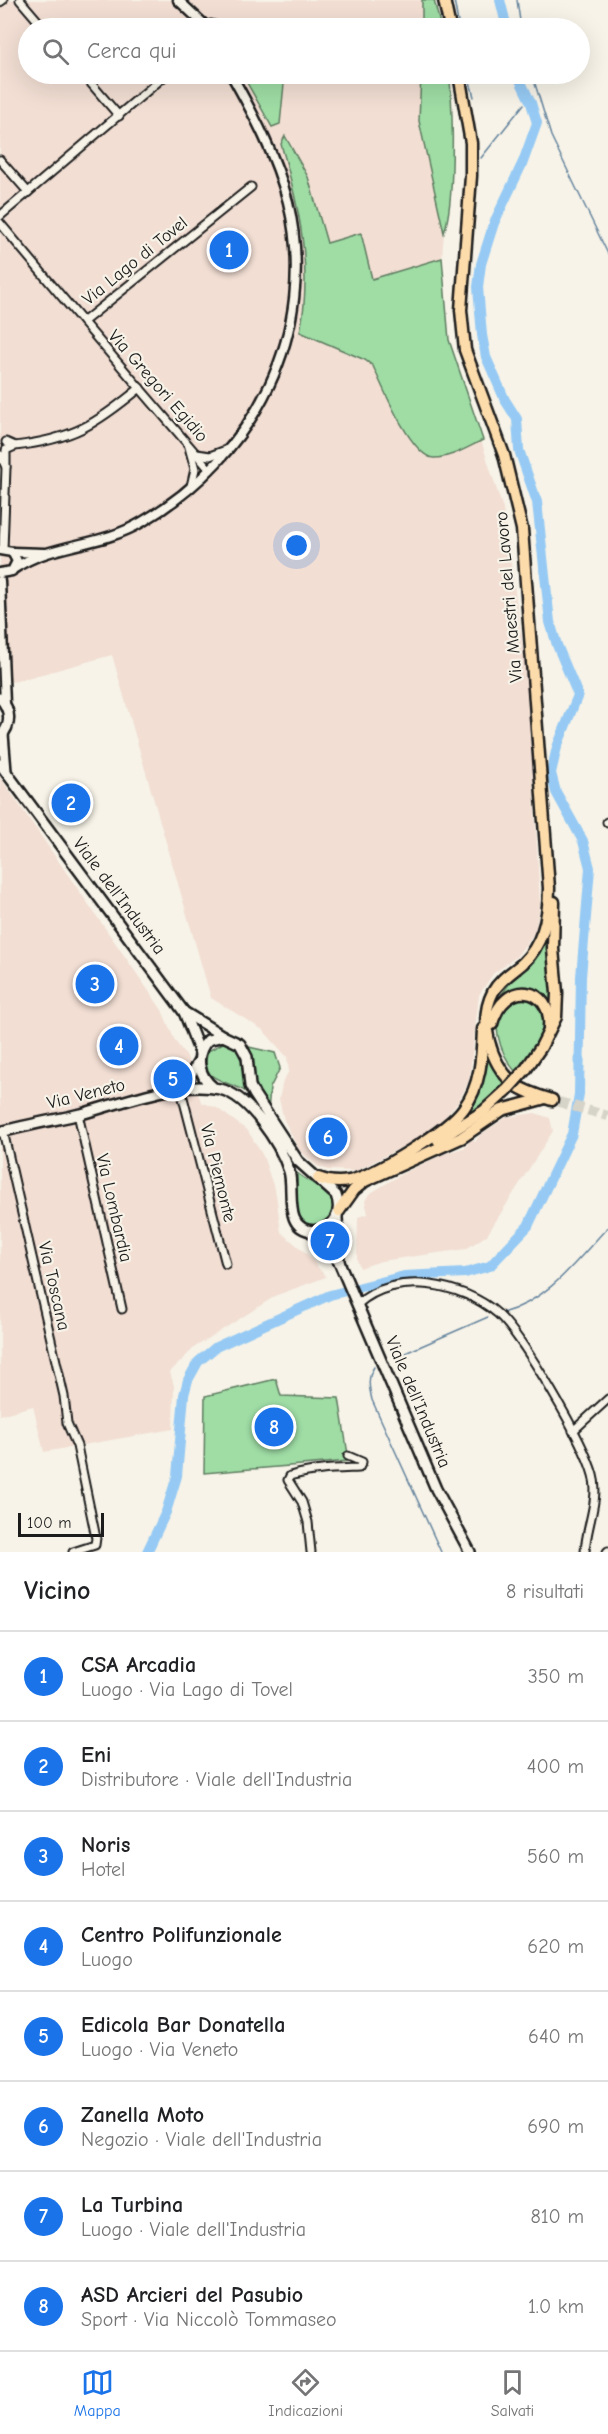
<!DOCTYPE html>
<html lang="it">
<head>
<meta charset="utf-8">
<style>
	:root { --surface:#fff; --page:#f2f2f2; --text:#202124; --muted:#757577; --line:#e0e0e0; --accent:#1a73e8 }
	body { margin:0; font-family:"Comic Neue",sans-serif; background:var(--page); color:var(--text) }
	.scale { position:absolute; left:18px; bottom:15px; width:86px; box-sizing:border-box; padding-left:6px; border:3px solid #1c1c1c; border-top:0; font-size:16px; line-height:21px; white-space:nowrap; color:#1c1c1c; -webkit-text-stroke:4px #f7f3e8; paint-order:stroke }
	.you { position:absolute; left:297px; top:546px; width:21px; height:21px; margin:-15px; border:4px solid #fff; border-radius:50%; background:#1a73e8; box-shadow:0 0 0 9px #1a73e833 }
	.badge { display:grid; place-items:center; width:39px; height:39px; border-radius:50%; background:var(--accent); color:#fff; font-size:20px; font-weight:700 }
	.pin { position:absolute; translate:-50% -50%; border:3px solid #fff; box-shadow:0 2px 6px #0006 }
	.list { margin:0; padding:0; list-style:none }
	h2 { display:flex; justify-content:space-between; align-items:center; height:78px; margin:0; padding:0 24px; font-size:26px }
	h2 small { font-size:20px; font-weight:400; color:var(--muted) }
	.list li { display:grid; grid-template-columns:39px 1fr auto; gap:18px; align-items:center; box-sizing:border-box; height:90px; padding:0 24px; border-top:2px solid var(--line) }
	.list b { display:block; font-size:22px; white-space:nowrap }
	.list p { margin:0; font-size:20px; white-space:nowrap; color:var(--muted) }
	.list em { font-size:20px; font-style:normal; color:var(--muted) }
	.icon { flex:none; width:33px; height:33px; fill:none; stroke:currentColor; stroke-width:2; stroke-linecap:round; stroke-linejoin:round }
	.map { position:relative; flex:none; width:608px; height:1552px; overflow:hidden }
	.search { position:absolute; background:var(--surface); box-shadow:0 6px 24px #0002; left:18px; right:18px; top:18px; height:66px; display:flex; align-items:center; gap:15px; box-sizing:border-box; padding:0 21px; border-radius:33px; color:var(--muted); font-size:22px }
	.sheet { height:798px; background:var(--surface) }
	nav { display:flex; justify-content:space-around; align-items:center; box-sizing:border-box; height:84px; border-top:2px solid var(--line); background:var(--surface); font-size:16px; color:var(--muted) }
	nav a { display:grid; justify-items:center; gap:3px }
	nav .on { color:var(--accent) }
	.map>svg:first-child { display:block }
	.built { fill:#f2ded3 }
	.green { fill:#9fdda5; stroke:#5e7c60; stroke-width:1.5 }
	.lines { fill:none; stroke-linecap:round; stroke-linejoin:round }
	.stream { stroke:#65849e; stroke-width:1.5 }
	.river { stroke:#96caf4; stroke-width:10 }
	.trunk-tunnel { stroke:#d6d3c9; stroke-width:10; stroke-dasharray:10 5; stroke-linecap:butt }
	.minor-casing { stroke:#1c1c1c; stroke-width:11 }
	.tertiary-casing { stroke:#1c1c1c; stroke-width:13 }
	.secondary-casing { stroke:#1c1c1c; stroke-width:14 }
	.trunk-casing { stroke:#1c1c1c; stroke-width:15 }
	.minor { stroke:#f7f3e8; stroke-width:7 }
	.tertiary { stroke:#f7f3e8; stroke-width:8 }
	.secondary { stroke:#f7f3e8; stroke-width:9 }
	.trunk { stroke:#fddcac; stroke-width:10 }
	.trunk-bridge-casing { stroke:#1c1c1c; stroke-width:15; stroke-linecap:butt }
	.trunk-bridge { stroke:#fddcac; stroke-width:10 }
	.labels { text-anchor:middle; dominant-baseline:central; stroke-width:4.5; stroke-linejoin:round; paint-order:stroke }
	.street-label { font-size:18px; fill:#1c1c1c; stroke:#f7f3e8 }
</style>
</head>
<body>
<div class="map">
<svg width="608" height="1552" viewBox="0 0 608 1552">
	<rect width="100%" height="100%" fill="#f7f3e8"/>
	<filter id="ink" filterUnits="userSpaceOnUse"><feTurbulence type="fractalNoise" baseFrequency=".0167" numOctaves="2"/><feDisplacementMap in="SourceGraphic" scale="12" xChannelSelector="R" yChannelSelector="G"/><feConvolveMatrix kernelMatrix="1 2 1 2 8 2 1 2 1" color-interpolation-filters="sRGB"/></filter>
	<g filter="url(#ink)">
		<g class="built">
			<path d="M0 0H422V28H28V74H421L419 121 444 233 442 258 449 340 503 509 528 682 540 904 535 932 516 957 493 974 479 995 469 1081 458 1102 439 1124 423 1136 356 1171 328 1170 317 1166 299 1150 284 1120 279 1099 283 1081 289 1071 287 1057 263 1030 211 998 112 655 17 681 0 683Z"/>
			<path d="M0 777 162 1010 175 1041 187 1057 201 1102 217 1108 248 1131 263 1156 276 1194 281 1232 307 1254 326 1277 277 1295 195 1347 170 1372 174 1386 173 1429 44 1452 33 1406 0 1415Z"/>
			<path d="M535 1113 550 1118 553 1131 487 1235 466 1249 381 1261 360 1268 357 1260 358 1217 368 1214 365 1201 369 1194 402 1174 444 1154 466 1147 471 1139 475 1142 480 1135 507 1117Z"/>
		</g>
		<g class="green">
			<path d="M422 0H434L441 28H422Z"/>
			<path d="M242 74H285L280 124 272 127Z"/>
			<path d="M421 74H449L450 80C453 116 455 201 444 233L419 121Z"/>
			<path d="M285 136 308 177 327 243 361 233 372 279 442 258 449 340 483 440C468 447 451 458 434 458 412 458 382 386 373 366L365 360 300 332C313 268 299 206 281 144Z"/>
			<path d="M550 927 553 1014 517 989 499 998Z"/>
			<path d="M528 997 543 1008C545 1039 535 1049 515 1071 501 1055 486 1017 509 1001 514 998 522 998 528 997Z"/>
			<path d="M223 1043C249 1044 242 1073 246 1092 227 1079 198 1083 208 1051Z"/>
			<path d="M249 1047 275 1053 280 1068 270 1088 268 1112 253 1082V1060Z"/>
			<path d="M487 1053 506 1082 478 1108 456 1123Z"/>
			<path d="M297 1173C309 1184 349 1196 329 1219 324 1225 314 1225 307 1224L296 1214Z"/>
			<path d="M276 1379 281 1396 339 1398 349 1461 204 1473 205 1396Z"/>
		</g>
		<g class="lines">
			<g class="stream">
				<path d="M454 0 459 28"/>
				<path d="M517 0 521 28"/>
				<path d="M468 74 474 97"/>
				<path d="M532 74 551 136 608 254"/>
				<path d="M481 158 524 104"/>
				<path d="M502 1313C548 1301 576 1261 608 1227"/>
				<path d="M396 1357 488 1317"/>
				<path d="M374 1367C367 1378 369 1387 372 1400L441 1552"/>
			</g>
			<g class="river">
				<path d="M500 0 507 28"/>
				<path d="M147 1552 166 1512 177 1476 184 1395 188 1380 198 1362 216 1347 330 1295 404 1276 465 1273 490 1266 528 1226 572 1134 579 1094 581 977 590 868 583 841 556 792 551 773 557 747 578 695 557 645 550 622 537 502 519 450 517 419 505 400 486 357 482 335 478 287 481 264 494 223 523 162 537 123 531 103 517 74"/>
			</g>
			<path class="trunk-tunnel" d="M559 1102 608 1116"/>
			<g class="minor-casing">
				<g id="minor">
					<path d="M20 0 44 28"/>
					<path d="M0 2 3 0"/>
					<path d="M83 74 119 116"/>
					<path d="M0 160 28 192"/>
					<path d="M0 216 167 74"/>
					<path d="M0 223 83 322 251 187"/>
					<path d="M83 322 210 470"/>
					<path d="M15 446C73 439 95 425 140 388"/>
					<path d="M189 447 195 469 191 486"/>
					<path d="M197 454 210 456 226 450"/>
					<path d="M0 455 6 467V450L15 446 6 442"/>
					<path d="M3 550 6 467"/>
					<path d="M607 822 608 823"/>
					<path d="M181 1090 226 1264"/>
					<path d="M78 1114 122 1309"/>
					<path d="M3 1131 64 1396 67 1423 77 1446 96 1538 95 1545 73 1552"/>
					<path d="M358 1304C395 1270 463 1283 498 1314 523 1337 584 1442 593 1475 600 1499 586 1527 585 1552"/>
					<path d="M573 1431 608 1399"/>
					<path d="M311 1552 308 1522 302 1502 288 1480 290 1476C313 1469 336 1469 359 1468L362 1462 348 1456"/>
					<path d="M607 1552 608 1551"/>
				</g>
			</g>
			<g class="tertiary-casing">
				<g id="tertiary">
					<path d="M178 0 206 26"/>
					<path d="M201 28 211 25 221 28"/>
					<path d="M0 550 12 552 17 561 12 571 0 573"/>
					<path d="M12 552 44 553"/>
					<path d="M15 568C52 543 101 547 142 522 255 456 319 332 288 202 276 156 254 115 231 74"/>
					<path d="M0 581 5 703"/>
				</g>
			</g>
			<g class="secondary-casing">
				<g id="secondary">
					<path d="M0 698C11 710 12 725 0 737"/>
					<path d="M3 734 6 771"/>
					<path d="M0 764 184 1012 200 1053"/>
					<path d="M184 1012 223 1036"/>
					<path d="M181 1090 199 1061"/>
					<path d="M0 1132C27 1125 54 1120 81 1114 121 1103 179 1080 220 1089 249 1096 280 1143 289 1171 295 1190 282 1230 314 1231 334 1228 343 1214 336 1195L298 1161 254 1094 250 1086 247 1057 240 1044 223 1036 208 1040C194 1055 198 1076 214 1088"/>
					<path d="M337 1217 339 1262"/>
					<path d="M310 1231 325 1243 339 1262 436 1489 470 1552"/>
				</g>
			</g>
			<g class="trunk-casing">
				<g id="trunk">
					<path d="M444 0 450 28"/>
					<path d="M459 74 471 143V176L461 310 465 350 504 455 522 529 549 888C549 915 544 943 523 963 513 972 500 979 493 992 478 1021 490 1063 514 1084 525 1092 539 1096 552 1100"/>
					<path d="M492 1024C504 978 553 986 549 1028"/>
					<path d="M526 1069 541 1047 556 1017 557 993 553 949 554 902"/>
					<path d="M438 1140 484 1111 507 1090"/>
					<path d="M318 1178C328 1182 338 1183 349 1181 375 1175 449 1130 464 1108 481 1085 482 1056 483 1029"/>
					<path d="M339 1211 354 1190 365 1181 461 1138 502 1110 542 1099"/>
				</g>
			</g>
			<use href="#minor" class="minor"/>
			<use href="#tertiary" class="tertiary"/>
			<use href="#secondary" class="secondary"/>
			<use href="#trunk" class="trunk"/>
			<g class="trunk-bridge-casing">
				<path id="trunk-bridge" d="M507 1090 526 1069"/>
			</g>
			<use href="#trunk-bridge" class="trunk-bridge"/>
		</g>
	</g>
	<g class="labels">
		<g class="street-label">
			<text transform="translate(135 261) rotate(-39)">Via Lago di Tovel</text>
			<text transform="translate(158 386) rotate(49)">Via Gregori Egidio</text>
			<text transform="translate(509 597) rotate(-95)">Via Maestri del Lavoro</text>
			<text transform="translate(119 896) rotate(53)">Viale dell'Industria</text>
			<text transform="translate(86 1094) rotate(-14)">Via Veneto</text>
			<text transform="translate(218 1173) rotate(76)">Via Piemonte</text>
			<text transform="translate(114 1208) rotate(77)">Via Lombardia</text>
			<text transform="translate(54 1286) rotate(77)">Via Toscana</text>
			<text transform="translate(418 1402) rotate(67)">Viale dell'Industria</text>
		</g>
	</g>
</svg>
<div class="scale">100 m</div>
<div class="you"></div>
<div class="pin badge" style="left:229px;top:250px">1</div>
<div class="pin badge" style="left:71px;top:803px">2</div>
<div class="pin badge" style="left:95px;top:984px">3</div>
<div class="pin badge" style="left:119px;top:1046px">4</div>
<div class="pin badge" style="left:173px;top:1079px">5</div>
<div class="pin badge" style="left:328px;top:1137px">6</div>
<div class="pin badge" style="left:330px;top:1241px">7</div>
<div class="pin badge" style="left:274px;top:1427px">8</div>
<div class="search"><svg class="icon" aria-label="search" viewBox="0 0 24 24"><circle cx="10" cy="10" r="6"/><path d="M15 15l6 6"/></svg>Cerca qui</div>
</div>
<section class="sheet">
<h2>Vicino<small>8 risultati</small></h2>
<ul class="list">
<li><span class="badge">1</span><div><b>CSA Arcadia</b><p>Luogo · Via Lago di Tovel</p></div><em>350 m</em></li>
<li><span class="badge">2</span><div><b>Eni</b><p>Distributore · Viale dell'Industria</p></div><em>400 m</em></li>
<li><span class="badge">3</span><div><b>Noris</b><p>Hotel</p></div><em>560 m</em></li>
<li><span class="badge">4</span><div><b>Centro Polifunzionale</b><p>Luogo</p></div><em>620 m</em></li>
<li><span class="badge">5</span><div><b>Edicola Bar Donatella</b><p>Luogo · Via Veneto</p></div><em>640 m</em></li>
<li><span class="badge">6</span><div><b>Zanella Moto</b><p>Negozio · Viale dell'Industria</p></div><em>690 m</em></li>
<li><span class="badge">7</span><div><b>La Turbina</b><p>Luogo · Viale dell'Industria</p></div><em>810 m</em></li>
<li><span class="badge">8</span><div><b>ASD Arcieri del Pasubio</b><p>Sport · Via Niccolò Tommaseo</p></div><em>1.0 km</em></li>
</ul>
</section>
<nav>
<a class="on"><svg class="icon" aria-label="map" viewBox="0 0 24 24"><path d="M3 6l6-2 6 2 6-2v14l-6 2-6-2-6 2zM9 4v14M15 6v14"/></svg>Mappa</a>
<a><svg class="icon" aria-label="directions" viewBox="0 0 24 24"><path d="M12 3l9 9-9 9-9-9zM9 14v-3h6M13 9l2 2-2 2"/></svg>Indicazioni</a>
<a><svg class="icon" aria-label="saved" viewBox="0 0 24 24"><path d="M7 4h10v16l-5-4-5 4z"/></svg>Salvati</a>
</nav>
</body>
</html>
